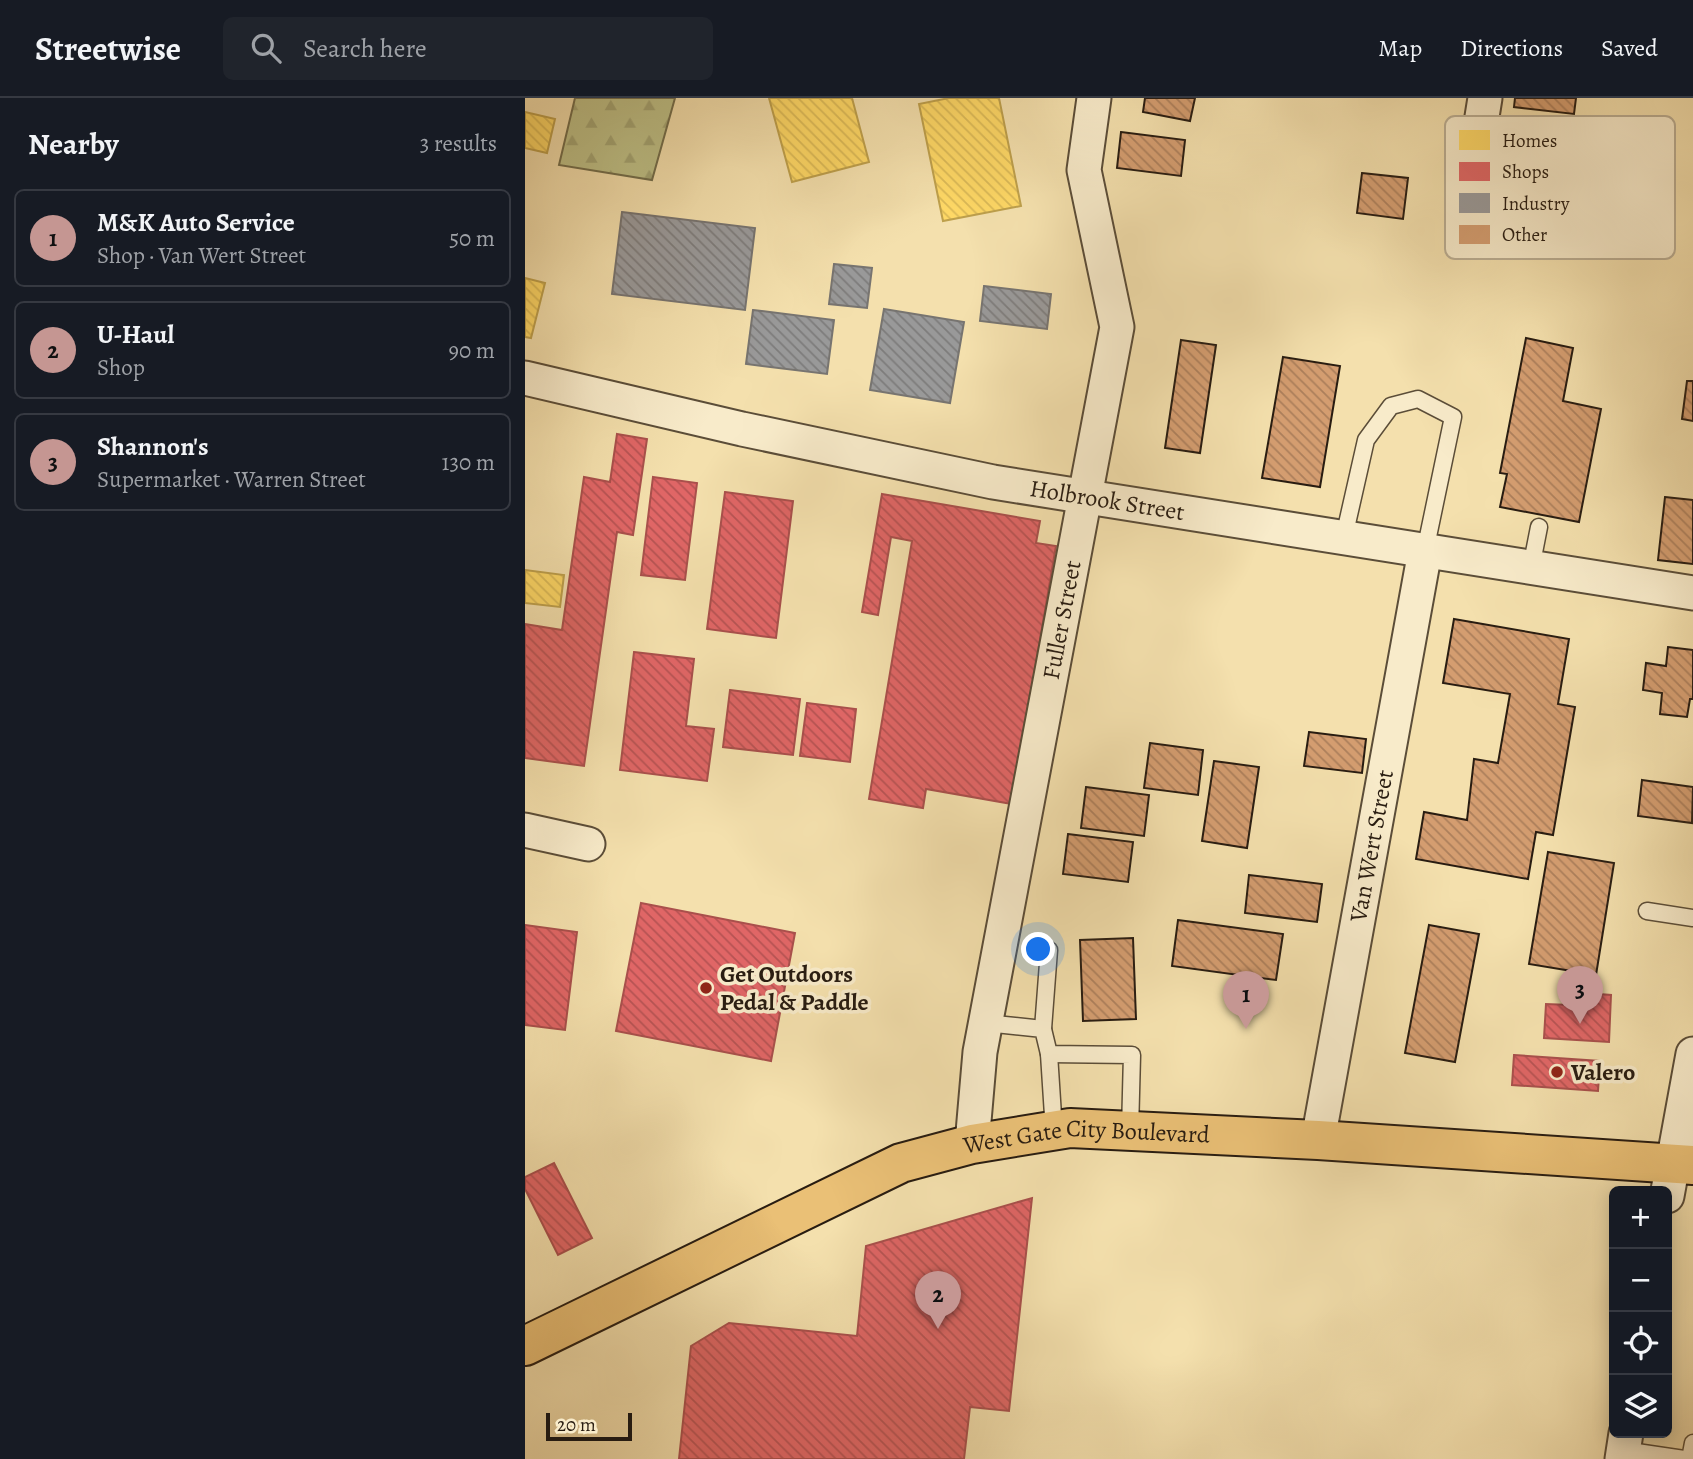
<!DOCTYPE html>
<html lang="en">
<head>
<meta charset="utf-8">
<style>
	:root { --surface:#171b24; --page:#20242c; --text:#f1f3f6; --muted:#9ea1a6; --line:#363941; --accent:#c59692 }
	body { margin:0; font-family:Alegreya,serif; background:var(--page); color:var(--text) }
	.controls { position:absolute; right:21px; bottom:21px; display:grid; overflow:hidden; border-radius:10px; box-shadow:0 4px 18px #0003 }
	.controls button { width:63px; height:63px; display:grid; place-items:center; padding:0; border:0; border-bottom:2px solid var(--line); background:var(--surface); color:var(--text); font:35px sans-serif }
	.scale { position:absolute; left:21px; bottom:18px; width:86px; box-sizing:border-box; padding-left:7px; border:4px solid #281c11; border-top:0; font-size:19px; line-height:24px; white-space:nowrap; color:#281c11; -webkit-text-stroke:5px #f8ebca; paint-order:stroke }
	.you { position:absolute; left:514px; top:852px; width:24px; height:24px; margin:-18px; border:5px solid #fff; border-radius:50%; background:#1a73e8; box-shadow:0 0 0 10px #1a73e833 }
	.badge { display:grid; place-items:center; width:46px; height:46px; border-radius:50%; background:var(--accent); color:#111; font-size:23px; font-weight:700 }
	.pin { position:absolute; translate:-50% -58px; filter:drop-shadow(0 2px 4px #0008) }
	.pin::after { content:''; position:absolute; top:37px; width:24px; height:21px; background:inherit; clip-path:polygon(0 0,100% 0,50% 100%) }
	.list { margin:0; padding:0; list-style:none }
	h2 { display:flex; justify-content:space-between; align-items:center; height:91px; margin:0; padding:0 28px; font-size:30px }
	h2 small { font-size:23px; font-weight:400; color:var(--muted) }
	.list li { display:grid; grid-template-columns:46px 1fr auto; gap:21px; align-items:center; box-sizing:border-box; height:98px; margin:0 14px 14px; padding:0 14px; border:2px solid var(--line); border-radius:10px }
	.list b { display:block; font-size:26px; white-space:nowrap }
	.list p { margin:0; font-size:23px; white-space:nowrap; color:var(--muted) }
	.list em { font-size:23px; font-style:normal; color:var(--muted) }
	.icon { flex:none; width:38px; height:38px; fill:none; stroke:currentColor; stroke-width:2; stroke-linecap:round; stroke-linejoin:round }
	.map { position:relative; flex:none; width:1168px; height:1361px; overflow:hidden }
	header { display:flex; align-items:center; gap:42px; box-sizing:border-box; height:98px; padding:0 35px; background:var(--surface); border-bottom:2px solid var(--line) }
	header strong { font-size:33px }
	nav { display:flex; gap:38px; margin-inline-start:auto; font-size:24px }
	.search { width:490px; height:63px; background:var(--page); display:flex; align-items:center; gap:18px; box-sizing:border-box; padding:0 24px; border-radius:10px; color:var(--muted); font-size:26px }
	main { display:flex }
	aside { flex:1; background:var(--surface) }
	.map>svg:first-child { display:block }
	.forest { fill:url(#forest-firs); stroke:#736e4c; stroke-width:2 }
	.homes { fill:url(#homes-back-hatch); stroke:#bea04c; stroke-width:2 }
	.shops { fill:url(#shops-back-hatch); stroke:#a9504c; stroke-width:2 }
	.industry { fill:url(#industry-back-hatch); stroke:#777470; stroke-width:2 }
	.building { fill:url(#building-back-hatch); stroke:#281c11; stroke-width:2 }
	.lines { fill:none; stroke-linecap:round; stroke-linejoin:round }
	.lane-casing { stroke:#5b4d38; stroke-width:19 }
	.street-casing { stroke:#5b4d38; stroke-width:37 }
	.primary-casing { stroke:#281c11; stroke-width:42 }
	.lane { stroke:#f8ebca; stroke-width:16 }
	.street { stroke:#f8ebca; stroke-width:33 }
	.primary { stroke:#eac076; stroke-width:38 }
	.poi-dot { fill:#8f2418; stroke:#f8ebca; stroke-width:2.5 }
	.labels { text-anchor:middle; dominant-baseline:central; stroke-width:7; stroke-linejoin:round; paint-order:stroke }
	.street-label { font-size:24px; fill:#281c11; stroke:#f8ebca }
	.poi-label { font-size:24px; font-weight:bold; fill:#281c11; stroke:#f8ebca; text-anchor:start }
	.key { fill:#f8ebca; stroke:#baad92; stroke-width:2 }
	.key-label { font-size:19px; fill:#281c11 }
</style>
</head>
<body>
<header>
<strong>Streetwise</strong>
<div class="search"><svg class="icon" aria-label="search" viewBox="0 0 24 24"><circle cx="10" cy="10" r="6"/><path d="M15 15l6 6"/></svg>Search here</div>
<nav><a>Map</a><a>Directions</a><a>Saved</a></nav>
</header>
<main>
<aside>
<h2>Nearby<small>3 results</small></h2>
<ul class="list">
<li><span class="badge">1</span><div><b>M&amp;K Auto Service</b><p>Shop · Van Wert Street</p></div><em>50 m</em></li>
<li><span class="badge">2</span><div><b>U-Haul</b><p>Shop</p></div><em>90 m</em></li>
<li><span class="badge">3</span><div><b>Shannon's</b><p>Supermarket · Warren Street</p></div><em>130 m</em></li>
</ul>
</aside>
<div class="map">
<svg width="1168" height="1361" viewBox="0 0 1168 1361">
	<defs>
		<pattern id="forest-firs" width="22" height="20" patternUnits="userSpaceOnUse" patternTransform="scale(1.75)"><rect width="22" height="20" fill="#bec188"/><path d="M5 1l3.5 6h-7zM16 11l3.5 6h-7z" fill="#a3a574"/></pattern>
		<pattern id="homes-back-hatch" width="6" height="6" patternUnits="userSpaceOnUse" patternTransform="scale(1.75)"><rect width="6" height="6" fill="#ffd966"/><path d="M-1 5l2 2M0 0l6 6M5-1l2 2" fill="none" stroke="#dbba57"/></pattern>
		<pattern id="shops-back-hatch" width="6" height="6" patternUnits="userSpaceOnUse" patternTransform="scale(1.75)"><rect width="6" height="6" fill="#e06666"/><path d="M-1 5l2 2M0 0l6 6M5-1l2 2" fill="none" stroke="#b65353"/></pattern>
		<pattern id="industry-back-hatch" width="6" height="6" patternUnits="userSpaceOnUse" patternTransform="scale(1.75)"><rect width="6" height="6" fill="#999"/><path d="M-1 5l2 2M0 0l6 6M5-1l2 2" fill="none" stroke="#7d7c7b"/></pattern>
		<pattern id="building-back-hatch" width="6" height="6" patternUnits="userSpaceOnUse" patternTransform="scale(1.75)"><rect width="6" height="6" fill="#d49d70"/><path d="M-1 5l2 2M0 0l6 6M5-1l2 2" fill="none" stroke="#ac7f5b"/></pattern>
	</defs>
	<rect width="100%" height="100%" fill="#f4e0ad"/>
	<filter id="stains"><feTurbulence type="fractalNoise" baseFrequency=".00286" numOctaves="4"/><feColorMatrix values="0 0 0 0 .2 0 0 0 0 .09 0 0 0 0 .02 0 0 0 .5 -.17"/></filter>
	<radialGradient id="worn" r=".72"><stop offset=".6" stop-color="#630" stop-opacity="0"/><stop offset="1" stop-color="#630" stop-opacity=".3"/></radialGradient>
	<path class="forest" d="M50 0H150L127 82 34 67Z"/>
	<g class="homes">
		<path d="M244 0H327L344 64 267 84Z"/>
		<path d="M424 0H474L496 108 418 123 394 6Z"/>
		<path d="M0 14 30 21 22 55 0 50Z"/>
		<path d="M0 180 20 185 6 240 0 239Z"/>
		<path d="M0 472 39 477 35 509 0 505Z"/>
	</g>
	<g class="shops">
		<path d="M92 336 122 341 108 437 92 434 59 668 0 660V526L37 532 59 379 85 384Z"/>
		<path d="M128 379 172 385 160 482 116 477Z"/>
		<path d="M200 394 268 403 251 540 182 531Z"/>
		<path d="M357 396 515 423 511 445 531 448 487 706 401 691 398 710 344 701 387 443 366 439 353 517 337 514Z"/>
		<path d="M109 554 169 561 161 628 189 631 182 683 95 672Z"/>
		<path d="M205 592 275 601 268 657 198 649Z"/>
		<path d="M282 605 331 611 325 664 275 658Z"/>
		<path d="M116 805 270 835 246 963 91 933Z"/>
		<path d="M0 827 52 834 40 932 0 927Z"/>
		<path d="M1047 894 1086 897 1084 944 1019 940 1021 906 1046 907Z"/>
		<path d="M989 957 1075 963 1073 993 987 987Z"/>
		<path d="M29 1065 67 1140 33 1157 0 1091V1079Z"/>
		<path d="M507 1100 484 1313 445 1309 439 1361H154L166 1248 204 1225 332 1238 341 1148Z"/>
	</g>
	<g class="industry">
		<path d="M97 114 230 130 220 212 87 196Z"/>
		<path d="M309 166 347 170 342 210 304 206Z"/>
		<path d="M459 188 526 196 522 231 455 223Z"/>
		<path d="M359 211 439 224 425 305 345 292Z"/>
		<path d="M228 212 309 222 302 276 221 266Z"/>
	</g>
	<g class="building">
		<path d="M620 0H670L665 23 618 14Z"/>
		<path d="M990 0H1051L1049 16 989 9Z"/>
		<path d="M596 34 660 42 656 78 592 70Z"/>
		<path d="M837 75 883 80 878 121 832 115Z"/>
		<path d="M1001 240 1048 250 1038 303 1076 311 1054 424 975 409 982 376 975 375Z"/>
		<path d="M656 242 691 247 675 355 640 350Z"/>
		<path d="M758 259 815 268 795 389 737 380Z"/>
		<path d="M1162 283H1168V323L1157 321Z"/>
		<path d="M1140 399 1168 402V466L1133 462Z"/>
		<path d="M929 521 1044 541 1033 606 1050 609 1028 737 1011 734 1003 781 891 761 899 714 942 722 949 661 973 665 985 596 918 585Z"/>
		<path d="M1143 549 1168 552V601H1165L1162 619 1135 616 1137 595 1118 592 1121 565 1141 568Z"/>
		<path d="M784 634 841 641 837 675 779 668Z"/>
		<path d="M625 645 678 652 673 697 619 690Z"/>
		<path d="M689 663 734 669 722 750 677 743Z"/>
		<path d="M1117 682 1168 689 1167 725 1113 718Z"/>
		<path d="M561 689 624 697 619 738 556 730Z"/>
		<path d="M543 736 608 744 603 784 538 776Z"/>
		<path d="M1023 754 1089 765 1071 877 1004 866Z"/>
		<path d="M724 777 797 786 792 824 720 815Z"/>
		<path d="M653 822 758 836 751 882 647 868Z"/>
		<path d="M904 827 954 836 930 964 880 955Z"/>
		<path d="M608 840 611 921 558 923 555 842Z"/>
	</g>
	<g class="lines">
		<g class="lane-casing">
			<g id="lane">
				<path d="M819 439 841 342 866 308 893 301 928 319 900 453"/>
				<path d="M1006 470 1014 429"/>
				<path d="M1122 813 1168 820"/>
				<path d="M461 925 518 931 524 956 607 957 605 1033"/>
				<path d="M518 931 524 852"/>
				<path d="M524 956 529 1033"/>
				<path d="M1098 1352 1159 1361"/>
				<path d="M1165 1361 1168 1345"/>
			</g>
		</g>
		<g class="street-casing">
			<g id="street">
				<path d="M951 56 960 0"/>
				<path id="s1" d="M0 280 217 331 468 384 1168 495"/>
				<path d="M0 732 63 746"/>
				<path id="s2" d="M793 1042 900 453"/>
				<path id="s3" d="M447 1046 455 954 592 229 559 72 569 0"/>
				<path d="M1142 1098 1168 956"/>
				<path d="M1097 1361 1101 1335"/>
			</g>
		</g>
		<g class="primary-casing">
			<g id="primary">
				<path id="s4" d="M0 1248 376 1065 447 1046 545 1030 793 1042 1168 1067"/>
			</g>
		</g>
		<use href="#lane" class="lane"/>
		<use href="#street" class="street"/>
		<use href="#primary" class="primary"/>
	</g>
	<g class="poi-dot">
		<circle cx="181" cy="890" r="7"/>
		<circle cx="1032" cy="974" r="7"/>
	</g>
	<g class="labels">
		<g class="street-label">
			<text stroke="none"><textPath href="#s1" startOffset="595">Holbrook Street</textPath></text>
			<text stroke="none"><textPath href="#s3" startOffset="532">Fuller Street</textPath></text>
			<text stroke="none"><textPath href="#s2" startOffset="299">Van Wert Street</textPath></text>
			<text stroke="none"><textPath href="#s4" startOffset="607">West Gate City Boulevard</textPath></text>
		</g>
		<g class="poi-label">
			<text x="195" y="876">Get Outdoors<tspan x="195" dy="28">Pedal &amp; Paddle</tspan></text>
			<text x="1046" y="974">Valero</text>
		</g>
	</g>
	<rect x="920" y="18" width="230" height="143" rx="10" class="key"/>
	<rect x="934" y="32" width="31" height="20" fill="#ffd966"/>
	<rect x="934" y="64" width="31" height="19" fill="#e06666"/>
	<rect x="934" y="95" width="31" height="20" fill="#999"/>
	<rect x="934" y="127" width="31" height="19" fill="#d49d70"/>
	<g class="key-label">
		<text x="977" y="49">Homes</text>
		<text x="977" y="80">Shops</text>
		<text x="977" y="112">Industry</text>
		<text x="977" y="143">Other</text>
	</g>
	<rect width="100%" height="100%" filter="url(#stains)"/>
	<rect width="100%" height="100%" fill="url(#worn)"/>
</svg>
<div class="controls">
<button>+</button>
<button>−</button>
<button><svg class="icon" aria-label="locate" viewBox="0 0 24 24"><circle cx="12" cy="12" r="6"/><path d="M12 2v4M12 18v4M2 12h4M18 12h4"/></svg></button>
<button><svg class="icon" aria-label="layers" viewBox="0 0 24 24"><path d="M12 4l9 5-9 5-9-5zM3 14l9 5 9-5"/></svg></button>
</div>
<div class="scale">20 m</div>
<div class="you"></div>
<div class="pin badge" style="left:721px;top:931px">1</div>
<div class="pin badge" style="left:413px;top:1231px">2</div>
<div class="pin badge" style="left:1055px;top:926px">3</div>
</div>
</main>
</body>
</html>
